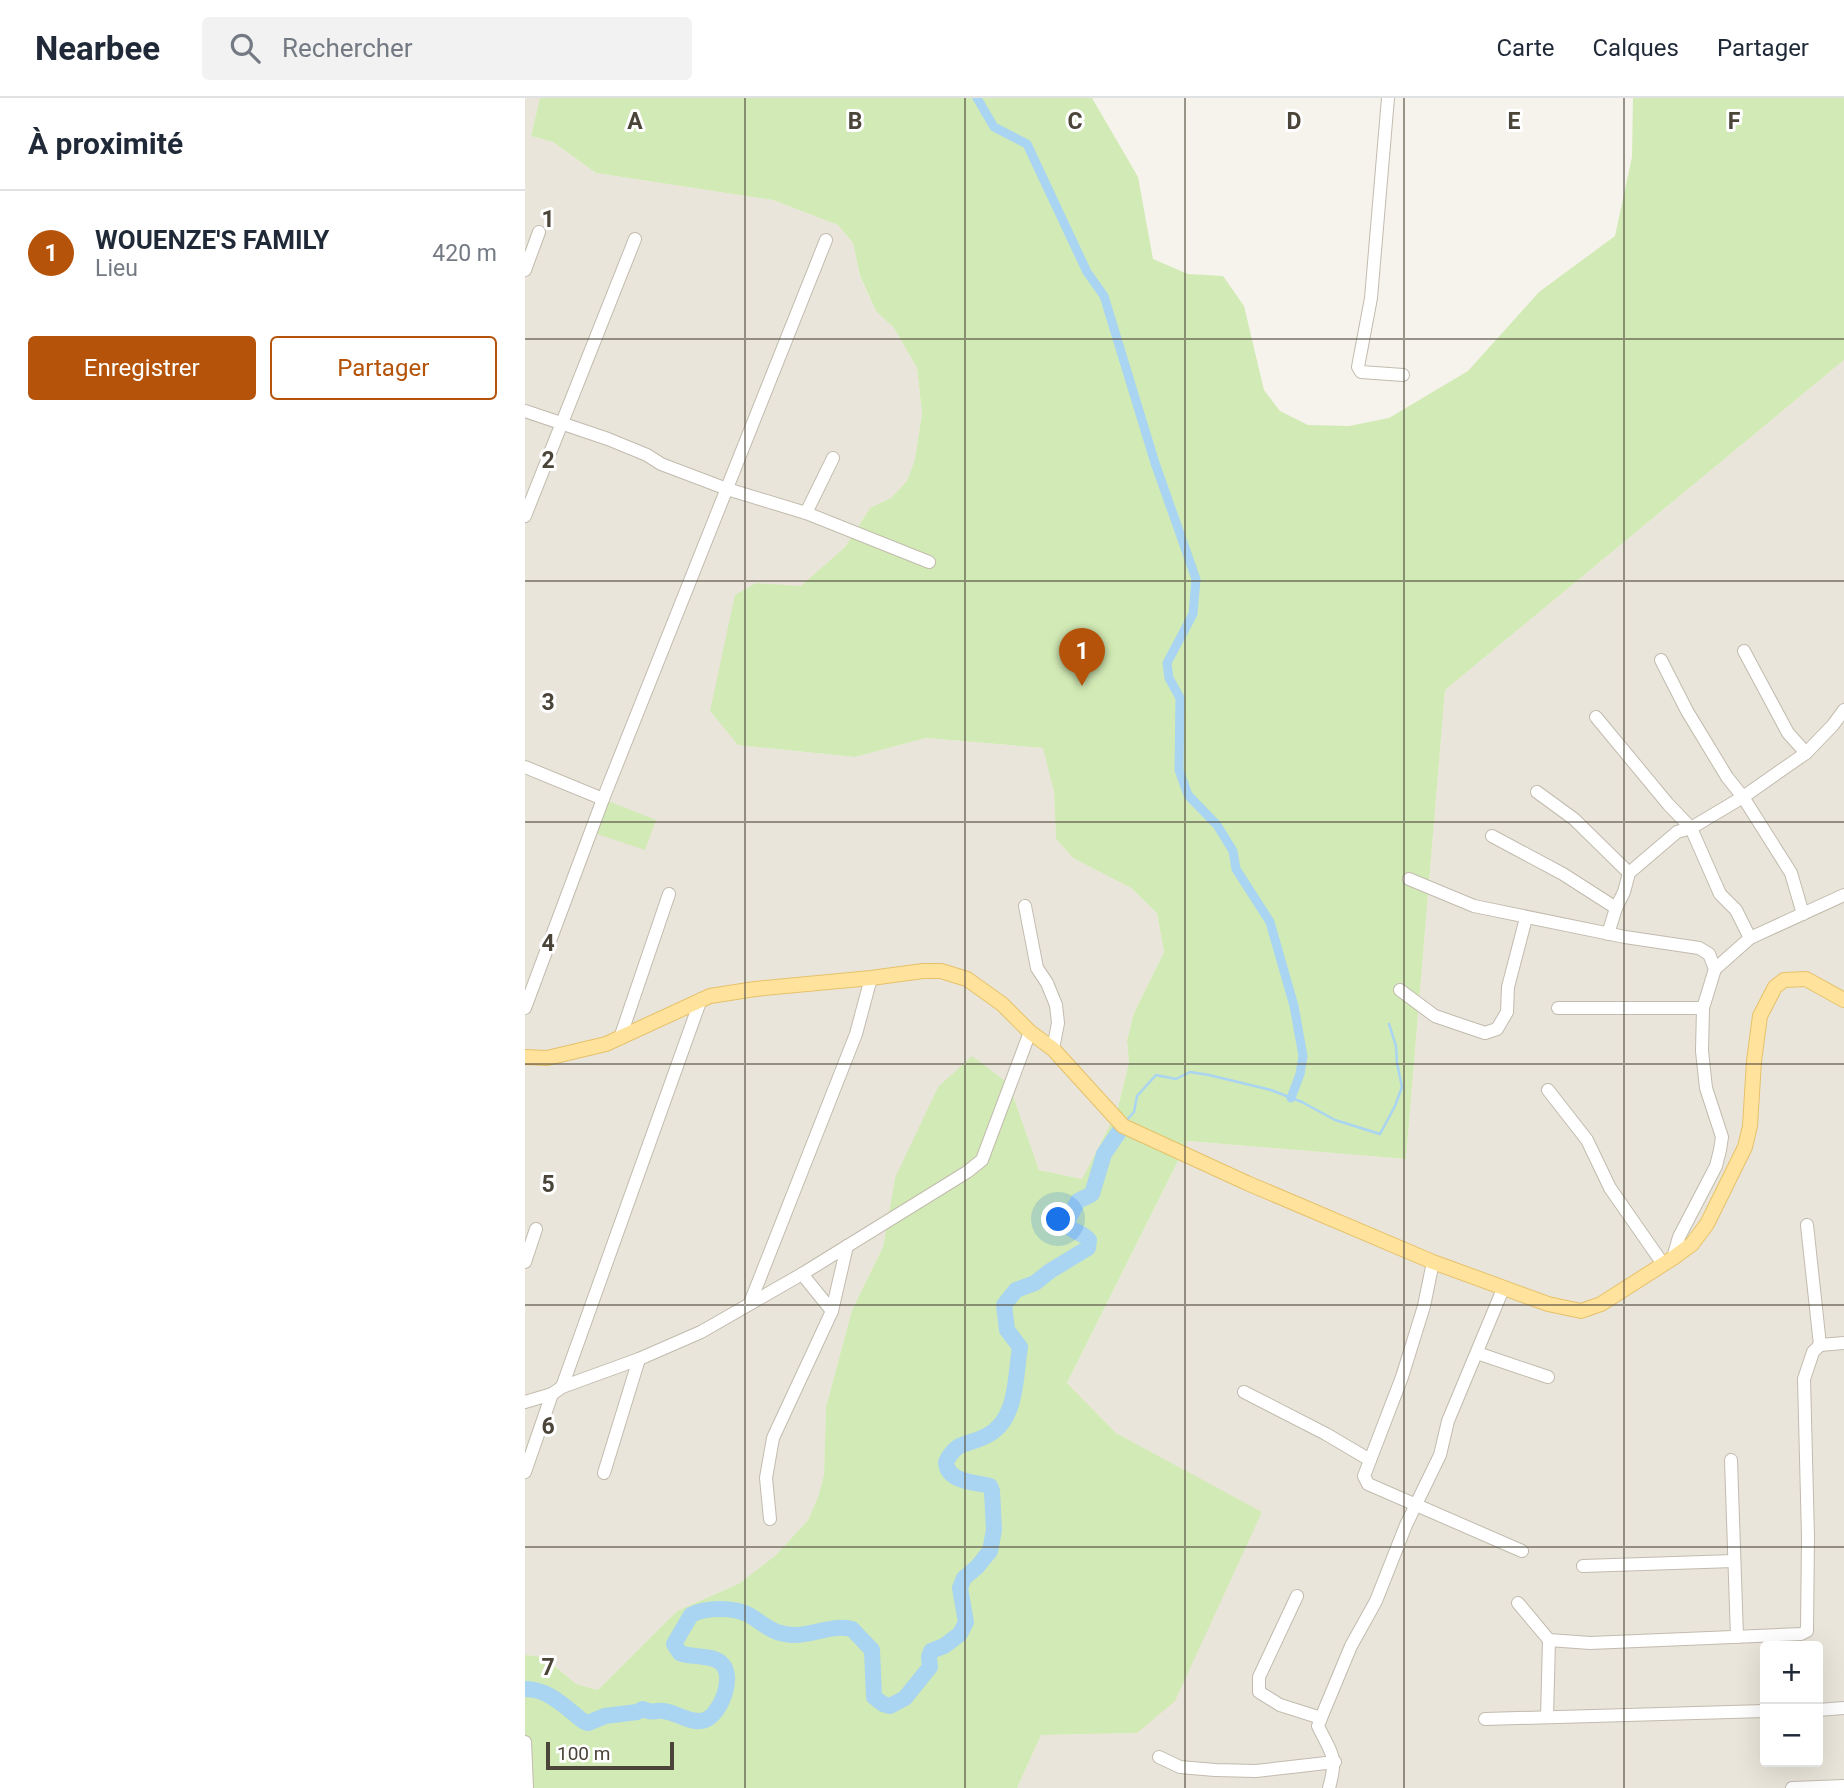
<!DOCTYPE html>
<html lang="fr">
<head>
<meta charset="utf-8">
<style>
	:root { --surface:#fff; --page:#f2f2f3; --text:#1f2937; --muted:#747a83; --line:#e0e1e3; --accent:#b45309 }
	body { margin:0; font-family:Roboto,sans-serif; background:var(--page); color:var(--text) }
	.controls { position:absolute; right:21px; bottom:21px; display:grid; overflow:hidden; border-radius:7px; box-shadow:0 7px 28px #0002 }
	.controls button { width:63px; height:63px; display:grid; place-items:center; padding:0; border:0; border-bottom:2px solid var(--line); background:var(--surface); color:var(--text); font:35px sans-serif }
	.scale { position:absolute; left:21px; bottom:18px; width:128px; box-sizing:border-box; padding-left:7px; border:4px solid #4b4439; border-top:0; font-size:19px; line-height:24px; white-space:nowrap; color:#4b4439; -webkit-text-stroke:5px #fff; paint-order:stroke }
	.you { position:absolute; left:534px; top:1122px; width:24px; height:24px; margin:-18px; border:5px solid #fff; border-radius:50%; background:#1a73e8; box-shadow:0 0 0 10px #1a73e833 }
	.badge { display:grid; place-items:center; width:46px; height:46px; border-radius:50%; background:var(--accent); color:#fff; font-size:23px; font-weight:700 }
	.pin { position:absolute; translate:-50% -58px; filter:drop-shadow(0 2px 4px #0008) }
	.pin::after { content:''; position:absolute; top:37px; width:24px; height:21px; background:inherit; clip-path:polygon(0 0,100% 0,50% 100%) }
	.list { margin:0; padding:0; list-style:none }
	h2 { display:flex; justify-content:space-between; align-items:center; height:91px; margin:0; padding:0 28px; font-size:30px }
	h2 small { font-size:23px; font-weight:400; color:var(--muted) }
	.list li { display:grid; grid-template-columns:46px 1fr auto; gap:21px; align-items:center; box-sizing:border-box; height:126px; padding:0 28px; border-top:2px solid var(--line) }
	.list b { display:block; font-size:26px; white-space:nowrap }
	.list p { margin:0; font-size:23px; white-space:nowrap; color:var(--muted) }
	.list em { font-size:23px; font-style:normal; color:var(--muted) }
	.actions { display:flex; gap:14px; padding:21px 28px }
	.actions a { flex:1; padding:16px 0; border:2px solid var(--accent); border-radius:7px; text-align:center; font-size:24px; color:var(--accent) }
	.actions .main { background:var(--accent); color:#fff }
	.icon { flex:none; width:38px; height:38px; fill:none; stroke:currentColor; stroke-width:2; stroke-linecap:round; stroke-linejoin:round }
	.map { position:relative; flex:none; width:1319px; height:1690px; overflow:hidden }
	header { display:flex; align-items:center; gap:42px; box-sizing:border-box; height:98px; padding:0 35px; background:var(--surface); border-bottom:2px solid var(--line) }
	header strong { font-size:33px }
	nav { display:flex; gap:38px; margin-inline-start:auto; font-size:24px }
	.search { width:490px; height:63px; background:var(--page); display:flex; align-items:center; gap:18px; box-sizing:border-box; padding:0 24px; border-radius:7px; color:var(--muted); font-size:26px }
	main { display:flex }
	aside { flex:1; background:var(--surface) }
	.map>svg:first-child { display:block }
	.residential { fill:#eae5da; fill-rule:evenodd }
	.green { fill:#d2eab5 }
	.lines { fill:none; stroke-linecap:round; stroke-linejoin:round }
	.stream { stroke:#a9d4f2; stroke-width:2.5 }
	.canal { stroke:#a9d4f2; stroke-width:9 }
	.river { stroke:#a9d4f2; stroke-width:16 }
	.minor-casing { stroke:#c2bbae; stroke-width:14 }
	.major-casing { stroke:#e6c16a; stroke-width:16 }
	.minor { stroke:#fff; stroke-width:12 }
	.major { stroke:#ffe39c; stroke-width:14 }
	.grid { fill:none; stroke:#4b4439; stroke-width:2; stroke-opacity:0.55 }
	.grid-label { font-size:23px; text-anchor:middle; font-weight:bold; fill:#4b4439; stroke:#fff; stroke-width:6; stroke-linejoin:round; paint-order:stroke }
</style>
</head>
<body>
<header>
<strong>Nearbee</strong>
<div class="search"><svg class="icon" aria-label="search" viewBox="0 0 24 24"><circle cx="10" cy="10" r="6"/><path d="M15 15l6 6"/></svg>Rechercher</div>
<nav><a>Carte</a><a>Calques</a><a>Partager</a></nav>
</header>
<main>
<aside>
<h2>À proximité<small></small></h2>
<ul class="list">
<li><span class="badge">1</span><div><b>WOUENZE'S FAMILY</b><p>Lieu</p></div><em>420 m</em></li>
</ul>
<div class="actions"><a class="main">Enregistrer</a><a>Partager</a></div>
</aside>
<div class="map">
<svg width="1319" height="1690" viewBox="0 0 1319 1690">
	<rect width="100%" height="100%" fill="#f6f3ec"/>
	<g class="residential">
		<path d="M0 0H15L6 38 28 44 71 75 248 102 313 127 328 145 335 179 351 213 369 230 392 270 397 315 390 361 382 383 366 400 345 410 320 449 276 489 231 485 185 613 214 647 330 659 401 640 519 650 529 694 531 741 548 760 606 790 632 815 639 854 609 915 602 942 604 965 592 1013 557 1081 514 1072 484 986 370 1080 358 1149 327 1212 301 1309 299 1377 293 1399 283 1422 251 1457 215 1485 152 1513 73 1592 51 1586 19 1559 0 1557Z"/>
		<path d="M1319 262V1690H492L516 1637 612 1635 737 1415 591 1335 542 1285 663 1043 881 1061 920 592ZM1240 1548H1293V1664H1240Z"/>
	</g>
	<g class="green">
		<path d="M15 0H567L613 79 628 161 663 176 698 178 719 208 739 292 755 313 783 327 824 328 864 320 943 273 1014 194 1090 138 1107 59 1108 0H1319V262L920 592 881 1061 663 1043 542 1285 591 1335 737 1414 650 1603 612 1635 516 1637 492 1690H0V1557L19 1559 51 1586 73 1592 152 1513 215 1485 251 1457 283 1422 293 1399 299 1377 301 1309 327 1212 358 1149 370 1080 413 989 447 958 484 986 514 1072 557 1081 592 1013 604 965 602 942 609 915 639 854 632 815 606 790 548 760 531 741 529 694 518 650 401 640 330 659 213 647 185 613 210 497 231 485 276 488 320 449 345 410 366 400 382 383 390 361 397 315 392 270 369 230 351 213 335 178 328 145 313 127 248 102 71 75 28 44 6 38Z"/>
		<path d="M78 701 131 722 120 752 66 734Z"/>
	</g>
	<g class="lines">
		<path class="stream" d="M601 1023 609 1014 612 998 631 977 651 981 665 974 684 977 746 992 777 1004 810 1022 855 1036 870 1008 877 989 872 965 871 948 864 926"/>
		<path class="canal" d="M452 0 469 29 502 46 562 174 579 198 630 365 671 481 668 516 642 565 644 580 655 600 654 672 663 697 692 727 708 753 711 771 745 824 769 908 778 958 775 976 766 1000"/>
		<path class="river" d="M0 1591C24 1591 40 1609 58 1623L63 1625 80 1618 112 1614 118 1611C127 1616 129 1612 138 1613 151 1614 167 1627 180 1622 196 1616 210 1579 197 1566 188 1556 167 1560 155 1555L149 1546 166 1517C181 1509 209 1509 224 1517 233 1522 241 1530 252 1534 280 1544 302 1525 327 1531L347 1552 349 1599 358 1606 365 1608 380 1600 405 1569 404 1559 406 1553 419 1548 435 1536 441 1524 435 1490 439 1480 452 1469 465 1453 469 1432 467 1393 465 1388C449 1384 422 1384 421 1364 432 1342 442 1348 461 1338 493 1323 490 1278 495 1249L482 1232 479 1207 491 1192 510 1185 525 1173 563 1150 564 1142C556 1133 543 1134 540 1121L545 1118 553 1103 567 1096 579 1056 598 1028"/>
		<g class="minor-casing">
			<g id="minor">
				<path d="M863 0 846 200 833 269 836 274 878 277"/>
				<path d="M0 172 14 134"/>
				<path d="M0 313 83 341 122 357 136 366 202 391 281 415 404 464"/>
				<path d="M281 415 308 360"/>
				<path d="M0 418 110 141"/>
				<path d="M1219 553 1263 635 1281 655"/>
				<path d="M1136 562 1162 613 1202 679 1218 699 1266 775 1278 816"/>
				<path d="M1071 619 1143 706 1166 730 1195 796 1211 812 1225 840"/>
				<path d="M0 669 78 701"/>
				<path d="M1012 694 1049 721 1104 775"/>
				<path d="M967 738 1038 776 1091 810"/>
				<path d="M884 781 949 808 1100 839 1174 850 1184 856 1190 871"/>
				<path d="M500 808 512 870 522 885 531 907 533 925 528 951"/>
				<path d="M1083 836 1091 810 1099 794 1104 775 1152 734 1166 730 1218 699 1281 655 1308 627 1319 612"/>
				<path d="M875 892 910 918 960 935 972 931 982 914 983 889 1001 820"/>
				<path d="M0 910 78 701 301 142"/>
				<path d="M1033 910H1178"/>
				<path d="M95 940 144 796"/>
				<path d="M1023 992 1062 1042 1085 1090 1138 1166"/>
				<path d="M1282 1127 1295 1247"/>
				<path d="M1148 1160 1154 1139 1191 1068 1195 1052 1197 1039 1181 990 1177 953 1178 910 1190 871 1225 840 1319 797"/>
				<path d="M0 1164 11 1131"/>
				<path d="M908 1164 899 1208 877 1279 839 1378 843 1386 997 1453"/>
				<path d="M277 1176 307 1213"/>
				<path d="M225 1205 331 936 346 880"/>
				<path d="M952 1255 1023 1279"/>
				<path d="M37 1289 176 901"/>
				<path d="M719 1294 801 1336 845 1362"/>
				<path d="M0 1304 27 1296 37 1289 114 1261 176 1234 277 1176 442 1074 457 1062 505 934"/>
				<path d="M1206 1362 1212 1539"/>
				<path d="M0 1374 27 1296"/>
				<path d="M79 1375 114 1261"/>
				<path d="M245 1421 241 1380 248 1340 307 1213 322 1148"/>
				<path d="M1058 1468 1209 1463"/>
				<path d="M772 1498 734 1579V1594L755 1607 796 1620"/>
				<path d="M993 1505 1024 1542 1065 1545 1276 1536 1282 1533 1283 1439 1279 1281 1288 1254 1295 1247 1319 1245"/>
				<path d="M1293 1612 1319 1610"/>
				<path d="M1022 1619 1024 1542"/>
				<path d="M960 1621 1240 1613"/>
				<path d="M0 1644 2 1690"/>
				<path d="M634 1659 655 1669 690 1672 731 1673 810 1664"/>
				<path d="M804 1690C813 1657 807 1657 793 1628L796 1620 826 1548 851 1503 881 1427 915 1357 923 1323 978 1191"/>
				<path d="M1267 1690 1319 1688"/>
			</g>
		</g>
		<g class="major-casing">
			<path id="major" d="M0 959 22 960 81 946 185 898 230 891 346 880 398 873H416L442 881 477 906 505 934 528 951 598 1028 722 1085 908 1164 1023 1206 1056 1213 1076 1206 1148 1160 1167 1146 1182 1126 1220 1049 1225 1028 1229 963 1235 918 1250 889 1259 882 1281 881 1319 902"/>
		</g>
		<use href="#minor" class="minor"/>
		<use href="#major" class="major"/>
	</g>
	<path class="grid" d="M220 0V1690M440 0V1690M660 0V1690M879 0V1690M1099 0V1690M0 241H1319M0 483H1319M0 724H1319M0 966H1319M0 1207H1319M0 1449H1319"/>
	<g class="grid-label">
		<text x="110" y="31">A</text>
		<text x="330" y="31">B</text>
		<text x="550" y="31">C</text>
		<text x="769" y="31">D</text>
		<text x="989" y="31">E</text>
		<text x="1209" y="31">F</text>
		<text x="23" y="129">1</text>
		<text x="23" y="370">2</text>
		<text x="23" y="612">3</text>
		<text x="23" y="853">4</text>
		<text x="23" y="1094">5</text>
		<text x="23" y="1336">6</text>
		<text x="23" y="1577">7</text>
	</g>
</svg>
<div class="controls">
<button>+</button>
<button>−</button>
</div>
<div class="scale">100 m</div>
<div class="you"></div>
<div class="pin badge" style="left:557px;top:588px">1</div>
</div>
</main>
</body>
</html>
